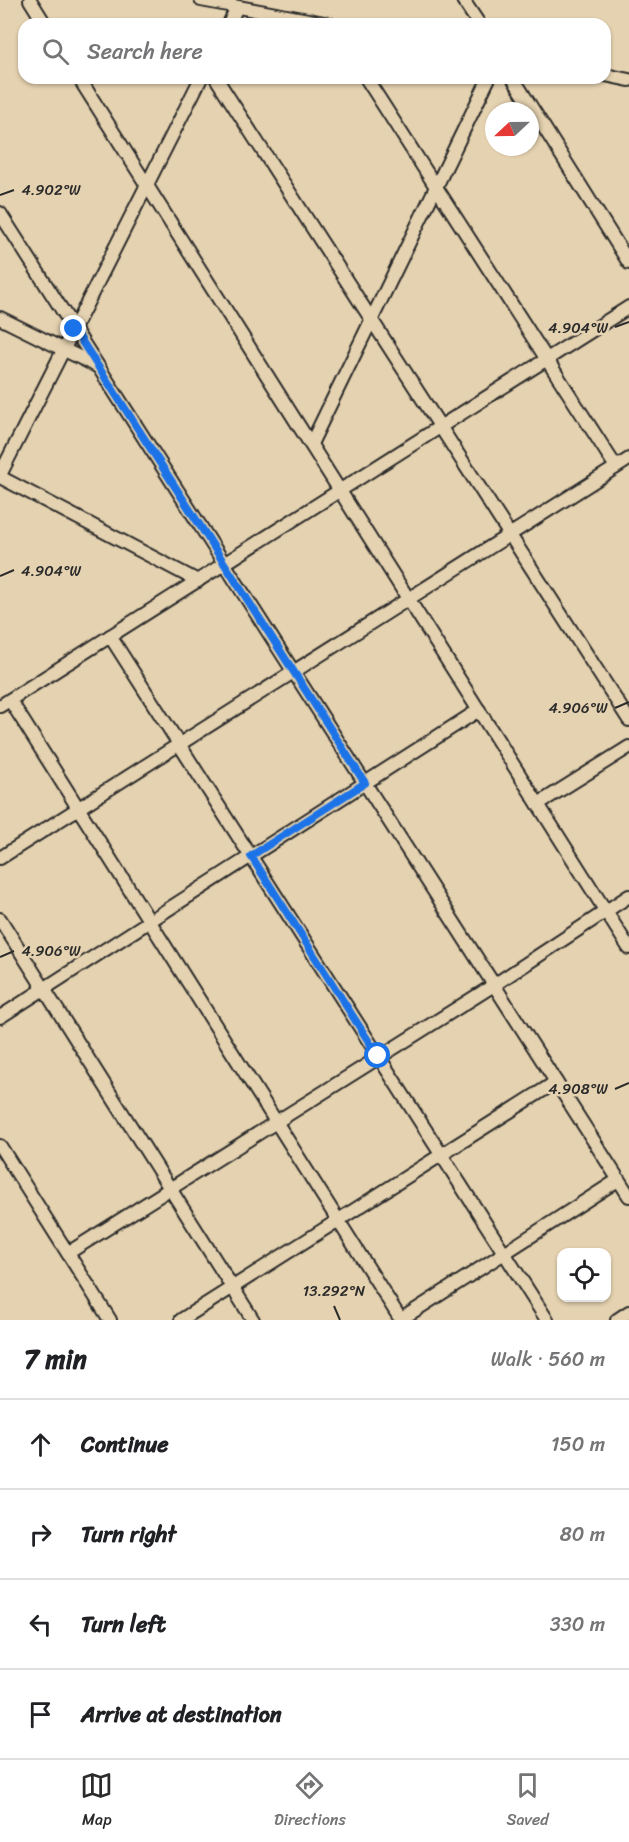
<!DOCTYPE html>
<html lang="en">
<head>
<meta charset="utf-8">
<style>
	:root { --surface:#fff; --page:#f2f2f2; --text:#202124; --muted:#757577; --line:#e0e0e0; --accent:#2b2b2b }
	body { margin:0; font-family:Sriracha,sans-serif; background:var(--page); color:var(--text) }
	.controls { position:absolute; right:18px; bottom:18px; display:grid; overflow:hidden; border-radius:12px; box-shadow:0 2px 4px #0004 }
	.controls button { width:54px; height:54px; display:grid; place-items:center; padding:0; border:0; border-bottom:2px solid var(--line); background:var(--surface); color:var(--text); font:30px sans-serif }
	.compass { position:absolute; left:485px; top:102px; width:54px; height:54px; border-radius:50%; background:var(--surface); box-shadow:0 2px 4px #0004; rotate:248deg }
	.stop { position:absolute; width:18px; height:18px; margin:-14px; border:4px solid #1a73e8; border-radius:50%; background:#fff }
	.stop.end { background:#1a73e8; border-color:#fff; box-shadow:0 2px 6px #0008 }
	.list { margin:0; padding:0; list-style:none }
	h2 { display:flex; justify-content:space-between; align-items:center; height:78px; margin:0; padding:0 24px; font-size:26px }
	h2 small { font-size:20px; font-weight:400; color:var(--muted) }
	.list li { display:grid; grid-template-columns:39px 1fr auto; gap:18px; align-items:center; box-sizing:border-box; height:90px; padding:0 24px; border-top:2px solid var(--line) }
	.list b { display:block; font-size:22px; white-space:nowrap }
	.list em { font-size:20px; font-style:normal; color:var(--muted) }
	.icon { flex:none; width:33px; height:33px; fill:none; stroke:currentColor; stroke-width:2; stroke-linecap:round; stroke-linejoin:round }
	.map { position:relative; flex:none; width:629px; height:1320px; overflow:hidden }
	.search { position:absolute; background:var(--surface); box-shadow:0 2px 4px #0004; left:18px; right:18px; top:18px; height:66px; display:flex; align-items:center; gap:15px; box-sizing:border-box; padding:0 21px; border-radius:18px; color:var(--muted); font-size:22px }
	.sheet { height:438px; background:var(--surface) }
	nav { display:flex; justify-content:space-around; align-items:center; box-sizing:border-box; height:84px; border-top:2px solid var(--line); background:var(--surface); font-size:16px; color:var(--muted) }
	nav a { display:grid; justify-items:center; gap:3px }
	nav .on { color:var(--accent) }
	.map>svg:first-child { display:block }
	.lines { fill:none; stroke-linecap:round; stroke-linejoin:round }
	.minor-casing { stroke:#2b2b2b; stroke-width:16 }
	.minor { stroke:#e5d2b0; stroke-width:12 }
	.route { stroke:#1a73e8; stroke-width:8 }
	.ticks { fill:none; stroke:#2b2b2b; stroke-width:2 }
	.ticks-label { font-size:15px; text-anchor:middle; fill:#2b2b2b; stroke:#e5d2b0; stroke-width:5; stroke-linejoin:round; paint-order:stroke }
</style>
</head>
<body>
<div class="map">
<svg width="629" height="1320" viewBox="0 0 629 1320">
	<rect width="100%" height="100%" fill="#e5d2b0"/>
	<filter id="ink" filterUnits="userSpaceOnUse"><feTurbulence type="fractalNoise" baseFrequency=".0167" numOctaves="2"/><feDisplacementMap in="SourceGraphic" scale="12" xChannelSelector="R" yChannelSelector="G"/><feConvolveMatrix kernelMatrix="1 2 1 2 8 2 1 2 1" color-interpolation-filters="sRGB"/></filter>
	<g filter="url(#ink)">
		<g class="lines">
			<g class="minor-casing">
				<g id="minor">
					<path d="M30 0 45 24"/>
					<path d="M201 0 330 24"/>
					<path d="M463 0 479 24"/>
					<path d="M229 24 237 7"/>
					<path d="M605 75 629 80"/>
					<path d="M79 78 629 948"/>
					<path d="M216 78 629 720"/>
					<path d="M366 78 616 467"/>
					<path d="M513 78 629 263"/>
					<path d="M0 213 629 1196"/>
					<path d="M0 318 97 366"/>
					<path d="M311 444 489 78"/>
					<path d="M0 475 201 78"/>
					<path d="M0 477 198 581"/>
					<path d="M110 636 547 1320"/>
					<path d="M10 700 401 1320"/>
					<path d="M0 706 629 307"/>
					<path d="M538 804 629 747"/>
					<path d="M0 858 629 459"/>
					<path d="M0 919 253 1320"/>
					<path d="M0 1017 479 710"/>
					<path d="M0 1146 110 1320"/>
					<path d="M68 1253 494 985 629 896"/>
					<path d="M181 1320 556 1082"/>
					<path d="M400 1320 618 1180"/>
					<path d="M617 1320 629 1312"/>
				</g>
			</g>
			<use href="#minor" class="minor"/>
		</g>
	</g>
	<g class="lines" filter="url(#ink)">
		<path class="route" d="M74 329 365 783 251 856 378 1056"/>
	</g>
	<path class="ticks" d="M0 195 14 190M615 327 629 322M0 576 14 570M615 708 629 702M0 957 14 951M615 1089 629 1083M334 1306 340 1320"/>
	<g class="ticks-label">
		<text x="51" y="195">4.902°W</text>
		<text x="578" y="333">4.904°W</text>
		<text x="51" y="576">4.904°W</text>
		<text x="578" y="713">4.906°W</text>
		<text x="51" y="956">4.906°W</text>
		<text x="578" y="1094">4.908°W</text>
		<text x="334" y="1296">13.292°N</text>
	</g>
</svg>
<div class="controls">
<button><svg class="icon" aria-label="locate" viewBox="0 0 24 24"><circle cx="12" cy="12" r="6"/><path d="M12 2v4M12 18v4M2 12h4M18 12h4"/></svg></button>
</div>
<svg class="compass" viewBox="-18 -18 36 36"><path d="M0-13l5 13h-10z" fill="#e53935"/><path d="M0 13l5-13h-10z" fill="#757577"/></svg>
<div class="stop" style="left:378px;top:1056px"></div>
<div class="stop end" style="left:74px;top:329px"></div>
<div class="search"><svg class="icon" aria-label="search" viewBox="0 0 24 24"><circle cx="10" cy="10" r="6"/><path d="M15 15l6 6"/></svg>Search here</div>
</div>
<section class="sheet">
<h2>7 min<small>Walk · 560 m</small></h2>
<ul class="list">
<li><svg class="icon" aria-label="ahead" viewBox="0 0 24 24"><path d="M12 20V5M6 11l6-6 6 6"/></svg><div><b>Continue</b></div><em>150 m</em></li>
<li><svg class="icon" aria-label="right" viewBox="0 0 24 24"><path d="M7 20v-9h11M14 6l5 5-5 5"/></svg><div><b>Turn right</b></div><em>80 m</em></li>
<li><svg class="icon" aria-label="left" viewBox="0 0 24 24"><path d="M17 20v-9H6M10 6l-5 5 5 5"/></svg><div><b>Turn left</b></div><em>330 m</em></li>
<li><svg class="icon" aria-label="arrive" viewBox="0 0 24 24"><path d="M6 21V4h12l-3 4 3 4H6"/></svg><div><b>Arrive at destination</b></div></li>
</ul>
</section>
<nav>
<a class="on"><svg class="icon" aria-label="map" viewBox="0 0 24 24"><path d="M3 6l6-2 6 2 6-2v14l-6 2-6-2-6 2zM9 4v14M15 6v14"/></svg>Map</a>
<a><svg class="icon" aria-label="directions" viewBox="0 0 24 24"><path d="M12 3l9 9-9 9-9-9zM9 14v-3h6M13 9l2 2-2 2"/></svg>Directions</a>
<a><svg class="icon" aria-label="saved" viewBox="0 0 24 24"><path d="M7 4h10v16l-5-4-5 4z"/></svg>Saved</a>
</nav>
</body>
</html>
